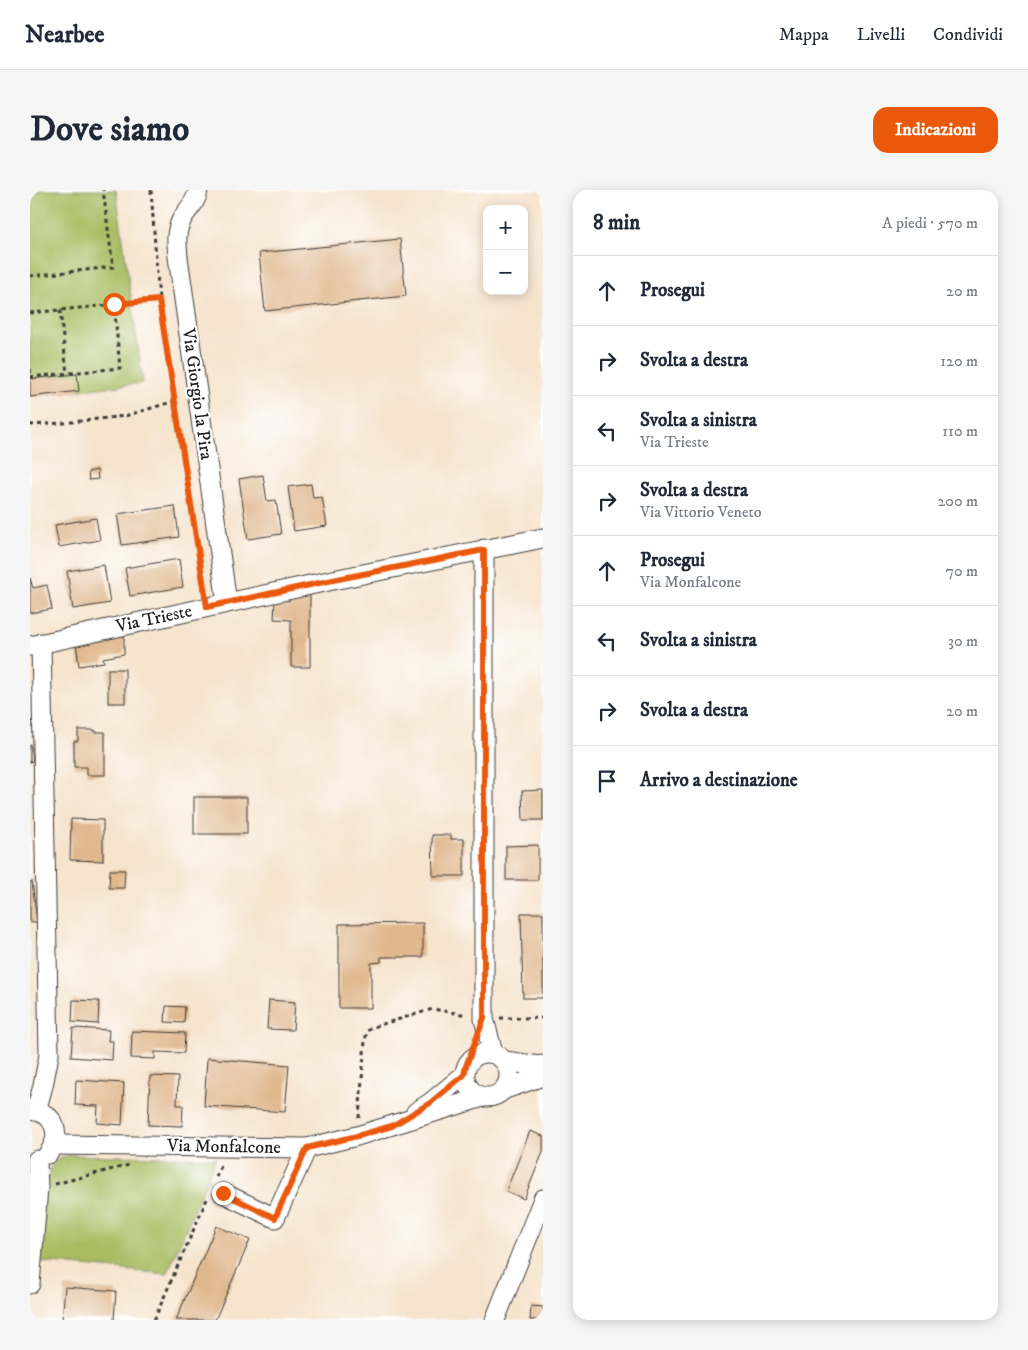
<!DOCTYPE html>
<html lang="it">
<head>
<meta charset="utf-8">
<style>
	:root { --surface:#fff; --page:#f6f6f7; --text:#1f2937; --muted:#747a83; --line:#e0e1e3; --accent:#ea580c }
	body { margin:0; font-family:"IM FELL DW Pica",serif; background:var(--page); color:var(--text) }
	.controls { position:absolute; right:15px; top:15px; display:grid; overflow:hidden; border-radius:10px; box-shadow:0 2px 12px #0003 }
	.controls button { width:45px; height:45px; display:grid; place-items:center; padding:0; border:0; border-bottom:1px solid var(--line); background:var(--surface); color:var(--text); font:25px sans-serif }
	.stop { position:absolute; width:15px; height:15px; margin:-11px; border:4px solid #ea580c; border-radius:50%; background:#fff }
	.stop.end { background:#ea580c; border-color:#fff; box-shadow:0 1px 5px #0008 }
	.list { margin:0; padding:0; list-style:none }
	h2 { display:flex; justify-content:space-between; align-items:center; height:65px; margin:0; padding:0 20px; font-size:21px }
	h2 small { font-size:16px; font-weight:400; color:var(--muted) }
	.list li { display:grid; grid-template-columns:32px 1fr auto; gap:15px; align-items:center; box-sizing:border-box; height:70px; padding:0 20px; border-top:1px solid var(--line) }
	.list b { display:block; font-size:19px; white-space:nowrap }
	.list p { margin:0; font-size:16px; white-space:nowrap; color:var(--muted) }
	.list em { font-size:16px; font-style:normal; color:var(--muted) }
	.icon { flex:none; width:28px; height:28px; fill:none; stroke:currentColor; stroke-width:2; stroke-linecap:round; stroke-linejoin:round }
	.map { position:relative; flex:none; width:513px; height:1130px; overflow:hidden; border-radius:15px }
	header { display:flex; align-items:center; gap:30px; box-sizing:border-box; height:70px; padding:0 25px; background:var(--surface); border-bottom:1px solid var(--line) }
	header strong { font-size:24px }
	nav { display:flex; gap:28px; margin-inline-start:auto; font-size:18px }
	.intro { display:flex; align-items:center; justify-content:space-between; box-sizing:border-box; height:120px; padding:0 30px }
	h1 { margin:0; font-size:35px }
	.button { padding:12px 22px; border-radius:15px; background:var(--accent); color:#fff; font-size:18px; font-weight:700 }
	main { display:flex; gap:30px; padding:0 30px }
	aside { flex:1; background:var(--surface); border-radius:15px; box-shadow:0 2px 12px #0003 }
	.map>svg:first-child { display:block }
	.green { fill:#a8bc61; stroke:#626c3e }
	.building { fill:#e0b88e }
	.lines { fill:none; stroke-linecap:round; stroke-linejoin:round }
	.minor-casing { stroke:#3d3a37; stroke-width:21 }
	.path { stroke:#3d3a37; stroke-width:3; stroke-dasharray:4 4; stroke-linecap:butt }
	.minor { stroke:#fff; stroke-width:19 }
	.route { stroke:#ea580c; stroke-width:6 }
	.labels { text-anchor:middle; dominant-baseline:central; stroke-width:4.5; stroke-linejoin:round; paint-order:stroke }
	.street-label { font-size:18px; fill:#1c1c1c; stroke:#fff }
</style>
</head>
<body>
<header>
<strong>Nearbee</strong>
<nav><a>Mappa</a><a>Livelli</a><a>Condividi</a></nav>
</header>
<div class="intro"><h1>Dove siamo</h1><a class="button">Indicazioni</a></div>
<main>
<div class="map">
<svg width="513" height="1130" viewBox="0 0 513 1130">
	<rect width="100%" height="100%" fill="#fff"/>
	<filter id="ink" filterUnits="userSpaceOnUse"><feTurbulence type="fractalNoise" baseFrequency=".02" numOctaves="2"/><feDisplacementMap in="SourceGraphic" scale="10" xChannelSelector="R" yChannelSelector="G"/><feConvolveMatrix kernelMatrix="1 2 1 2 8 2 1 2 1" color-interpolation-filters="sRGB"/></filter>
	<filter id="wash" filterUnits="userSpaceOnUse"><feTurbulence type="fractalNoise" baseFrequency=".0096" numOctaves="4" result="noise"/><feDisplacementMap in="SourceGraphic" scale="20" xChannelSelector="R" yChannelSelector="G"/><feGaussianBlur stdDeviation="1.12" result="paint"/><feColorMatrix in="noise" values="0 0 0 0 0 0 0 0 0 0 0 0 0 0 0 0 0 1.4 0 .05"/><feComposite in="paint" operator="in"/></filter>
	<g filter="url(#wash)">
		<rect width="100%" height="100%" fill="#f6e4cd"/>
		<g class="green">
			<path d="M0 0H86L113 193 0 206Z"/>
			<path d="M38 965 186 968 137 1084 11 1072C12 1054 13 983 24 973 28 969 34 967 38 965Z"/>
		</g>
		<g id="blocks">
			<g class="building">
				<path d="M370 49 376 106 235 121 229 63Z"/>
				<path d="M47 184 49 201 0 207V189Z"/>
				<path d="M67 280 68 289 59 290 58 282Z"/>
				<path d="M233 285 237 311 246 310 251 344 218 349 209 289Z"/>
				<path d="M281 294 283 308 292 307 297 336 264 341 258 297Z"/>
				<path d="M145 316 149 347 92 355 87 324Z"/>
				<path d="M66 328 70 350 29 357 25 335Z"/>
				<path d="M149 369 153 397 100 406 95 378Z"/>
				<path d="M74 375 80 413 43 419 37 381Z"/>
				<path d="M0 388 3 398 17 395 22 419 0 423Z"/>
				<path d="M260 401H280V477H261V430L244 429 245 410H260Z"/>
				<path d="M94 442V464L73 468 74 472 49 476 46 453Z"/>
				<rect x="78" y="479" width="17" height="34"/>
				<path d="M48 540H65V542H75V585H57V577H44V551H48Z"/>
				<path d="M0 555H1L3 571 0 572Z"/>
				<path d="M513 600V630H493L492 601Z"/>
				<rect x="164" y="607" width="53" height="37"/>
				<path d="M41 629 73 630V671L40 670Z"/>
				<path d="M402 645H421V649H434V686H403Z"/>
				<path d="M508 655V690H476V656Z"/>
				<path d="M80 680H95L94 698H79Z"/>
				<path d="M2 691 7 732 0 733V692Z"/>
				<path d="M491 723H513V808H493Z"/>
				<path d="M393 733V767H351V772L341 773V818H309V734Z"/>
				<path d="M43 810 69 811 68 834 42 832Z"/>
				<path d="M239 810 265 812 263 840 237 839Z"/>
				<path d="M136 816 155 817 154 833 135 832Z"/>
				<path d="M43 838 79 840 78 851H83L82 870 41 867Z"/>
				<path d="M102 841 155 843 154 863 125 862V869L101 868Z"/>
				<path d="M177 868 259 875 255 922 174 916Z"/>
				<path d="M120 886 148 887 147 915H153L152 936 118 935Z"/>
				<path d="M46 890 94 893 92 935 67 933 68 916 45 915Z"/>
				<path d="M500 941 513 946V962L494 1009 476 1001Z"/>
				<path d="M186 1036 220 1050 185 1130H146Z"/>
				<path d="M35 1097 86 1101 84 1130H32Z"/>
				<path d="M501 1116 513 1117V1130H500Z"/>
			</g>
		</g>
	</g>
	<g filter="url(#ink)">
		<use href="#blocks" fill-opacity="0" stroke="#3d3a37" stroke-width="1"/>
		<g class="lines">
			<g class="minor-casing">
				<g id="minor">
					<path d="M168 0C167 13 156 20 151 31 145 43 147 55 148 67L197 413"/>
					<path d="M454 359V829L463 863"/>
					<path d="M0 456 303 390 513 348"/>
					<circle cx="457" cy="885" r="22"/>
					<path d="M475 871 509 876 513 875"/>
					<path d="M475 899 513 886"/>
					<path d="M0 920C25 921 33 946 18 964"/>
					<path d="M6 921 13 896 19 865 11 453"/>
					<path d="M386 922 400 913 434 885"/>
					<path d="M24 955 277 958 327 946 453 907"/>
					<path d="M193 1003 245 1028 277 958"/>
					<path d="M0 1094 8 998 7 970"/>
					<path d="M465 1130 513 1009"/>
				</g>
			</g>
			<g class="path">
				<path d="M121 0 129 110 175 402"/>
				<path d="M0 86 83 77 73 0"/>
				<path d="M30 120 37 184"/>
				<path d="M0 123 129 110"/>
				<path d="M0 179 1 187"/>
				<path d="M0 187 90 178 84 114"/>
				<path d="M0 235 33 233 95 226 145 211"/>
				<path d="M470 828H513"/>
				<path d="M329 928 335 851 337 841 343 837 403 819 437 825"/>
				<path d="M186 987 192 974"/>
				<path d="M25 994 99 975"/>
				<path d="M124 1130 177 1009"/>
			</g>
			<use href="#minor" class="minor"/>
		</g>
	</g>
	<g class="lines" filter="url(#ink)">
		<path class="route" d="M84 114 129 110 177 417 303 390 454 360V828L436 876 434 885 400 913 362 936 327 946 277 958 245 1028 193 1003"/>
	</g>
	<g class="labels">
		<g class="street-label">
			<text transform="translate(167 204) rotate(82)">Via Giorgio la Pira</text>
			<text transform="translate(124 429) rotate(-12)">Via Trieste</text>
			<text transform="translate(194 957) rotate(1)">Via Monfalcone</text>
		</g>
	</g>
</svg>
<div class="controls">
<button>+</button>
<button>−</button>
</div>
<div class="stop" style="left:84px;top:114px"></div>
<div class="stop end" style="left:193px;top:1003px"></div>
</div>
<aside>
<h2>8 min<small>A piedi · 570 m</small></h2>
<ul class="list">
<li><svg class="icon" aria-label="ahead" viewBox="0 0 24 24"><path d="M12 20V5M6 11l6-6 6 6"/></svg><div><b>Prosegui</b></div><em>20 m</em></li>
<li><svg class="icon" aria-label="right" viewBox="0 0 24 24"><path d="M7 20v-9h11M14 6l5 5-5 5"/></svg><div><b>Svolta a destra</b></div><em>120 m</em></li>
<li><svg class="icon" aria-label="left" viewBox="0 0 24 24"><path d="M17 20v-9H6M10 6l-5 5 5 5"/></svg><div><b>Svolta a sinistra</b><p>Via Trieste</p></div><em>110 m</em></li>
<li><svg class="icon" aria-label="right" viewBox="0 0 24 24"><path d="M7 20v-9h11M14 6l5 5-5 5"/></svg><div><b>Svolta a destra</b><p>Via Vittorio Veneto</p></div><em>200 m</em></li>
<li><svg class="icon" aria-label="ahead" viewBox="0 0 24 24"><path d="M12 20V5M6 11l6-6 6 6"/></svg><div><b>Prosegui</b><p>Via Monfalcone</p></div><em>70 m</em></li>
<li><svg class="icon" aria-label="left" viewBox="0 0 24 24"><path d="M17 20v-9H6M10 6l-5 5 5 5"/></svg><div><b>Svolta a sinistra</b></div><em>30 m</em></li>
<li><svg class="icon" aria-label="right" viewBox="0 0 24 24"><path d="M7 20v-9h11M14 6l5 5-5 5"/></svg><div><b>Svolta a destra</b></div><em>20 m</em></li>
<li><svg class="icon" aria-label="arrive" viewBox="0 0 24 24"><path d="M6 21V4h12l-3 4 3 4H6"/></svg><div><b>Arrivo a destinazione</b></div></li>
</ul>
</aside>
</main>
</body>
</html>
